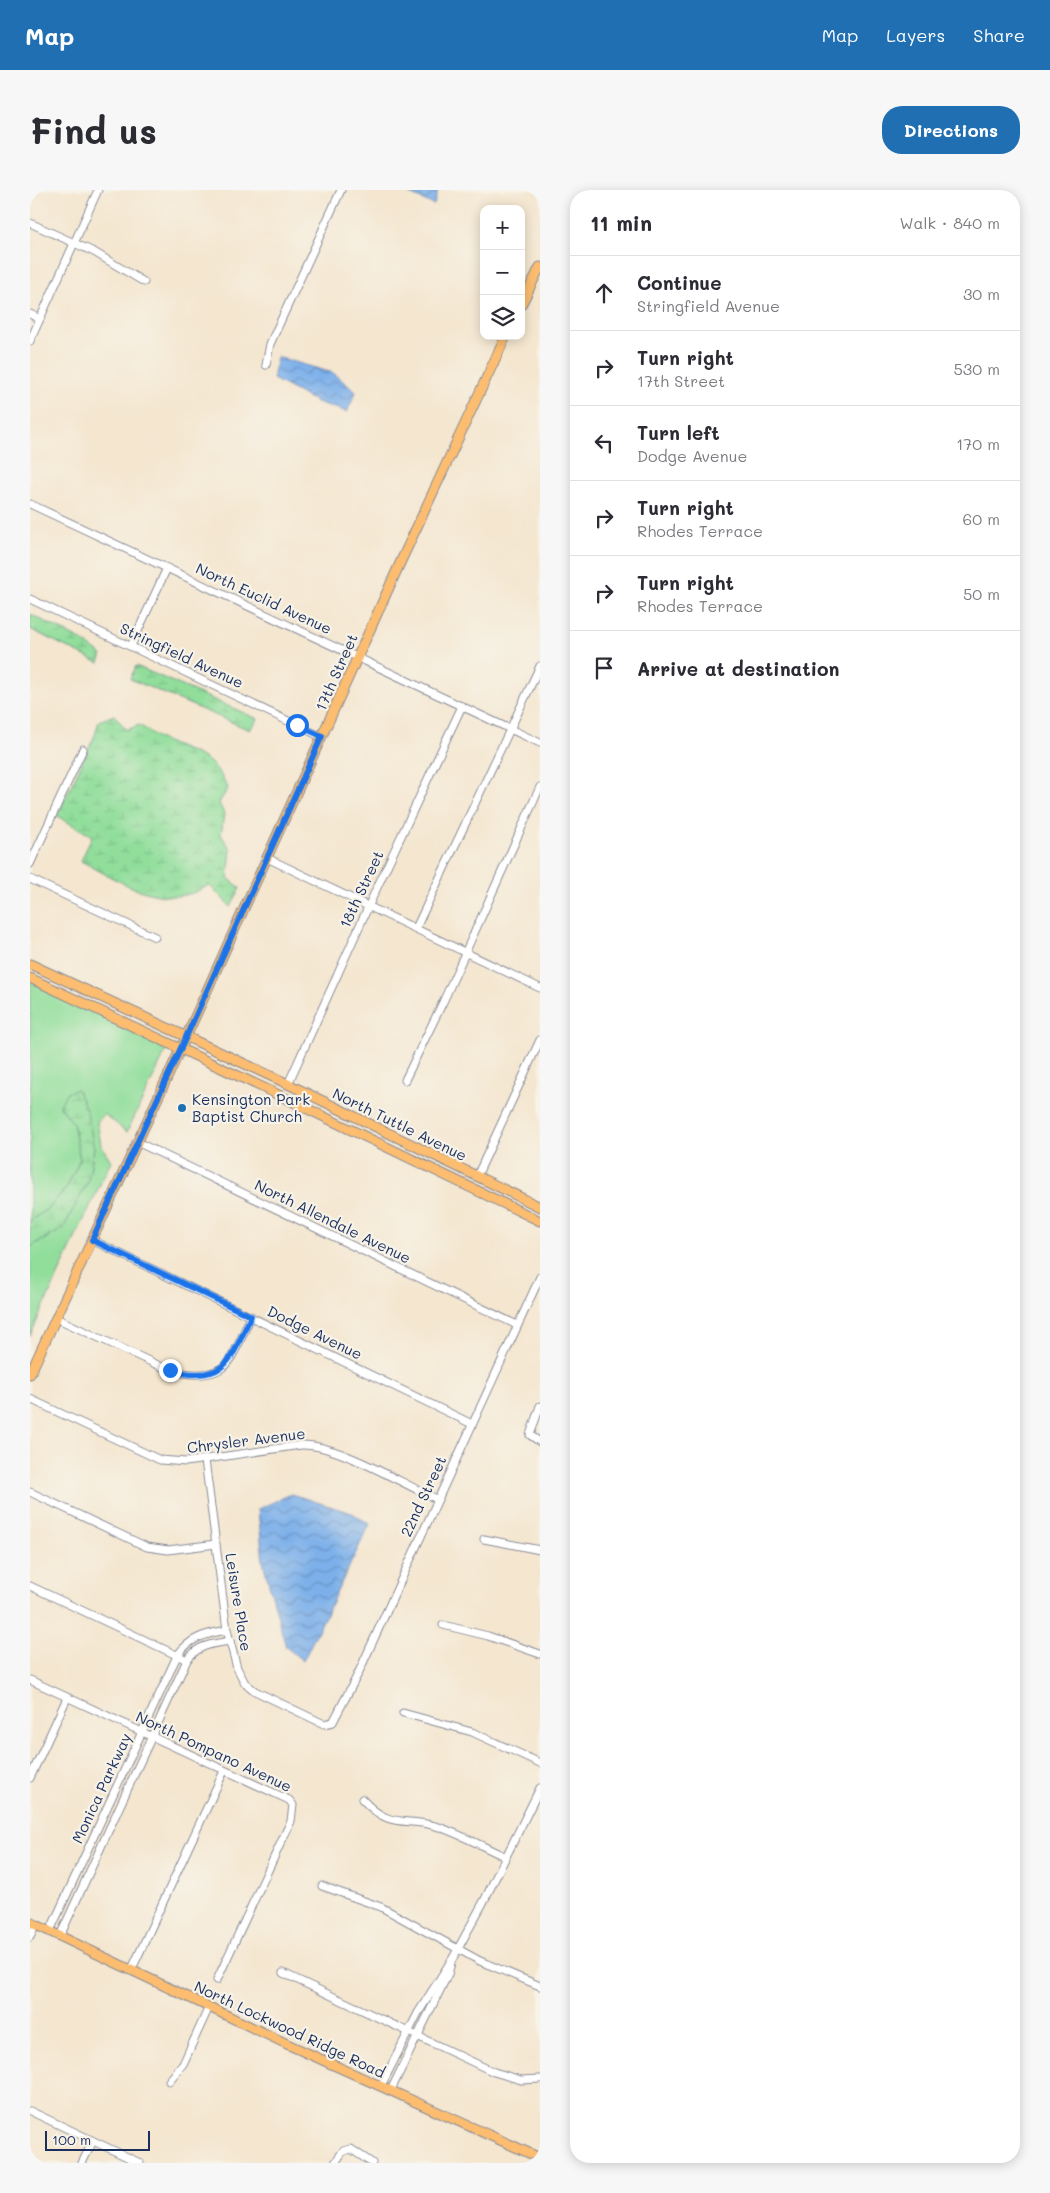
<!DOCTYPE html>
<html lang="en">
<head>
<meta charset="utf-8">
<style>
	:root { --surface:#fff; --page:#f7f7f7; --text:#2b2b33; --muted:#7c7c81; --line:#e1e1e2; --accent:#1f6fb2 }
	body { margin:0; font-family:Mali,sans-serif; background:var(--page); color:var(--text) }
	.controls { position:absolute; right:15px; top:15px; display:grid; overflow:hidden; border-radius:10px; box-shadow:0 2px 12px #0003 }
	.controls button { width:45px; height:45px; display:grid; place-items:center; padding:0; border:0; border-bottom:1px solid var(--line); background:var(--surface); color:var(--text); font:25px sans-serif }
	.scale { position:absolute; left:15px; bottom:12px; width:105px; box-sizing:border-box; padding-left:5px; border:2px solid #1b2f5e; border-top:0; font-size:14px; line-height:18px; white-space:nowrap; color:#1b2f5e; -webkit-text-stroke:4px #f7f3e8; paint-order:stroke }
	.stop { position:absolute; width:15px; height:15px; margin:-11px; border:4px solid #1a73e8; border-radius:50%; background:#fff }
	.stop.end { background:#1a73e8; border-color:#fff; box-shadow:0 1px 5px #0008 }
	.list { margin:0; padding:0; list-style:none }
	h2 { display:flex; justify-content:space-between; align-items:center; height:65px; margin:0; padding:0 20px; font-size:21px }
	h2 small { font-size:16px; font-weight:400; color:var(--muted) }
	.list li { display:grid; grid-template-columns:32px 1fr auto; gap:15px; align-items:center; box-sizing:border-box; height:75px; padding:0 20px; border-top:1px solid var(--line) }
	.list b { display:block; font-size:19px; white-space:nowrap }
	.list p { margin:0; font-size:16px; white-space:nowrap; color:var(--muted) }
	.list em { font-size:16px; font-style:normal; color:var(--muted) }
	.icon { flex:none; width:28px; height:28px; fill:none; stroke:currentColor; stroke-width:2; stroke-linecap:round; stroke-linejoin:round }
	.map { position:relative; flex:none; width:510px; height:1973px; overflow:hidden; border-radius:20px }
	header { display:flex; align-items:center; gap:30px; box-sizing:border-box; height:70px; padding:0 25px; background:var(--accent); color:#fff }
	header strong { font-size:24px }
	nav { display:flex; gap:28px; margin-inline-start:auto; font-size:18px }
	.intro { display:flex; align-items:center; justify-content:space-between; box-sizing:border-box; height:120px; padding:0 30px }
	h1 { margin:0; font-size:35px }
	.button { padding:12px 22px; border-radius:20px; background:var(--accent); color:#fff; font-size:18px; font-weight:700 }
	main { display:flex; gap:30px; padding:0 30px }
	aside { flex:1; background:var(--surface); border-radius:20px; box-shadow:0 2px 12px #0003 }
	.map>svg:first-child { display:block }
	.green { fill:#91de9b; stroke:#56867c }
	.wetland { fill:url(#wetland-marsh); stroke:#56867c }
	.water { fill:url(#water-waves); stroke:#4c70a4 }
	.lines { fill:none; stroke-linecap:round; stroke-linejoin:round }
	.minor-casing { stroke:#888a96; stroke-width:9 }
	.major-casing { stroke:#888a96; stroke-width:11 }
	.minor { stroke:#fff; stroke-width:7 }
	.major { stroke:#fcbd6f; stroke-width:9 }
	.route { stroke:#1a73e8; stroke-width:6 }
	.poi-dot { fill:#1f6fb2; stroke:#f7f3e8; stroke-width:2 }
	.labels { text-anchor:middle; dominant-baseline:central; stroke-width:4.5; stroke-linejoin:round; paint-order:stroke }
	.street-label { font-size:15px; fill:#1b2f5e; stroke:#f7f3e8 }
	.poi-label { font-size:15px; fill:#1b2f5e; stroke:#f7f3e8; text-anchor:start }
</style>
</head>
<body>
<header>
<strong>Map</strong>
<nav><a>Map</a><a>Layers</a><a>Share</a></nav>
</header>
<div class="intro"><h1>Find us</h1><a class="button">Directions</a></div>
<main>
<div class="map">
<svg width="510" height="1973" viewBox="0 0 510 1973">
	<defs>
		<pattern id="wetland-marsh" width="20" height="14" patternUnits="userSpaceOnUse" patternTransform="scale(1.25)"><rect width="20" height="14" fill="#91de9b"/><path d="M1 5h8M5 5V1M11 12h8M15 12V8" fill="none" stroke="#7cbf88"/></pattern>
		<pattern id="water-waves" width="16" height="10" patternUnits="userSpaceOnUse" patternTransform="scale(1.25)"><rect width="16" height="10" fill="#7db0ea"/><path d="M0 5q4-4 8 0t8 0" fill="none" stroke="#6690c1"/></pattern>
	</defs>
	<rect width="100%" height="100%" fill="#f7f3e8"/>
	<filter id="ink" filterUnits="userSpaceOnUse"><feTurbulence type="fractalNoise" baseFrequency=".02" numOctaves="2"/><feDisplacementMap in="SourceGraphic" scale="10" xChannelSelector="R" yChannelSelector="G"/><feConvolveMatrix kernelMatrix="1 2 1 2 8 2 1 2 1" color-interpolation-filters="sRGB"/></filter>
	<filter id="wash" filterUnits="userSpaceOnUse"><feTurbulence type="fractalNoise" baseFrequency=".0096" numOctaves="4" result="noise"/><feDisplacementMap in="SourceGraphic" scale="20" xChannelSelector="R" yChannelSelector="G"/><feGaussianBlur stdDeviation="1.12" result="paint"/><feColorMatrix in="noise" values="0 0 0 0 0 0 0 0 0 0 0 0 0 0 0 0 0 1.4 0 .05"/><feComposite in="paint" operator="in"/></filter>
	<g filter="url(#wash)">
		<rect width="100%" height="100%" fill="#f4e6cf"/>
		<path class="green" d="M0 792 138 857 97 942 74 924 67 932 71 955 81 971 0 1146V1057L33 1039 58 991 64 958 30 916 43 933 50 969 37 997 19 1018 0 1031Z"/>
		<g class="wetland">
			<path d="M0 424 51 450 72 465 69 473 0 439Z"/>
			<path d="M106 476 228 529 220 540 100 489Z"/>
			<path d="M84 525 97 540 109 535C119 541 128 549 139 553 170 567 181 564 198 598L189 613 194 624 191 645 201 659 198 688 210 698 201 717 179 695C135 723 91 692 51 671L62 646 27 626 65 545 69 531Z"/>
			<path d="M47 899 57 922 64 958 58 991 33 1039 0 1057V1031L19 1018 37 997 50 969 43 933 30 916 36 903Z"/>
		</g>
		<g class="water">
			<path d="M371 0H408L404 15Z"/>
			<path d="M247 167 303 183 326 202 317 222 287 212 243 189Z"/>
			<path d="M261 1304 322 1323 340 1334 273 1471 256 1457 233 1372 228 1319Z"/>
		</g>
	</g>
	<g filter="url(#ink)">
		<g class="lines">
			<g class="minor-casing">
				<g id="minor">
					<path d="M0 33 64 62 114 92"/>
					<path d="M0 124 10 129"/>
					<path d="M0 151 68 0"/>
					<path d="M236 175 240 154 311 0"/>
					<path d="M0 314 510 553"/>
					<path d="M0 409 292 547"/>
					<path d="M101 456 137 378"/>
					<path d="M237 668 510 798"/>
					<path d="M0 674 53 559"/>
					<path d="M0 689 125 747"/>
					<path d="M386 738 510 476"/>
					<path d="M375 890 413 812 510 597"/>
					<path d="M258 894 344 704 432 516"/>
					<path d="M107 952 487 1135"/>
					<path d="M447 986 510 850"/>
					<path d="M62 1050 442 1234"/>
					<path d="M26 1128 132 1177C151 1184 183 1191 198 1172 208 1159 214 1141 221 1126"/>
					<path d="M0 1209 130 1270 156 1272 271 1255C308 1254 370 1293 407 1309"/>
					<path d="M510 1216 500 1245 510 1252"/>
					<path d="M175 1270 197 1440 207 1478 215 1493 225 1501 294 1534 303 1532 327 1486 510 1087"/>
					<path d="M0 1302 117 1357 138 1360 186 1354"/>
					<path d="M454 1349 510 1360"/>
					<path d="M0 1396 157 1470"/>
					<path d="M413 1435 458 1446 510 1464"/>
					<path d="M0 1490 259 1610 263 1615 261 1631 187 1790"/>
					<path d="M373 1523 442 1542 510 1573"/>
					<path d="M0 1588 37 1508"/>
					<path d="M332 1609C361 1641 375 1626 409 1637 432 1645 454 1657 476 1667"/>
					<path d="M292 1696 351 1717 450 1771 510 1796"/>
					<path d="M20 1741 147 1466C160 1447 176 1444 197 1440"/>
					<path d="M30 1746 157 1470C168 1455 181 1454 200 1451"/>
					<path d="M0 1747 6 1735"/>
					<path d="M101 1781 194 1581"/>
					<path d="M253 1783 464 1882 491 1890 510 1889"/>
					<path d="M139 1891 153 1874 179 1817"/>
					<path d="M351 1896 388 1823 423 1768 454 1711 510 1598"/>
					<path d="M361 1900 418 1784 421 1773"/>
					<path d="M0 1921 110 1973"/>
					<path d="M52 1973 63 1951"/>
					<path d="M305 1973 313 1961 321 1959 342 1973"/>
				</g>
			</g>
			<g class="major-casing">
				<g id="major">
					<path d="M491 115 510 77"/>
					<path d="M0 774 258 894 510 1017"/>
					<path d="M0 788 253 907 510 1031"/>
					<path d="M0 1184 156 847 371 371 476 146"/>
					<path d="M0 1732 257 1854 510 1968"/>
				</g>
			</g>
			<use href="#minor" class="minor"/>
			<use href="#major" class="major"/>
		</g>
	</g>
	<g class="lines" filter="url(#ink)">
		<path class="route" d="M140 1180C196 1195 201 1169 221 1126L62 1050 156 847 292 546 267 535"/>
	</g>
	<circle class="poi-dot" cx="152" cy="918" r="5"/>
	<g class="labels">
		<g class="street-label">
			<text transform="translate(234 408) rotate(25)">North Euclid Avenue</text>
			<text transform="translate(152 465) rotate(25)">Stringfield Avenue</text>
			<text transform="translate(306 482) rotate(-66)">17th Street</text>
			<text transform="translate(331 699) rotate(-65)">18th Street</text>
			<text transform="translate(370 934) rotate(26)">North Tuttle Avenue</text>
			<text transform="translate(303 1031) rotate(26)">North Allendale Avenue</text>
			<text transform="translate(285 1142) rotate(26)">Dodge Avenue</text>
			<text transform="translate(216 1250) rotate(-7)">Chrysler Avenue</text>
			<text transform="translate(393 1306) rotate(-65)">22nd Street</text>
			<text transform="translate(209 1412) rotate(81)">Leisure Place</text>
			<text transform="translate(184 1561) rotate(25)">North Pompano Avenue</text>
			<text transform="translate(71 1598) rotate(-65)">Monica Parkway</text>
			<text transform="translate(260 1839) rotate(25)">North Lockwood Ridge Road</text>
		</g>
		<g class="poi-label">
			<text x="162" y="909">Kensington Park<tspan x="162" dy="17">Baptist Church</tspan></text>
		</g>
	</g>
</svg>
<div class="controls">
<button>+</button>
<button>−</button>
<button><svg class="icon" aria-label="layers" viewBox="0 0 24 24"><path d="M12 4l9 5-9 5-9-5zM3 14l9 5 9-5"/></svg></button>
</div>
<div class="scale">100 m</div>
<div class="stop" style="left:267px;top:535px"></div>
<div class="stop end" style="left:140px;top:1180px"></div>
</div>
<aside>
<h2>11 min<small>Walk · 840 m</small></h2>
<ul class="list">
<li><svg class="icon" aria-label="ahead" viewBox="0 0 24 24"><path d="M12 20V5M6 11l6-6 6 6"/></svg><div><b>Continue</b><p>Stringfield Avenue</p></div><em>30 m</em></li>
<li><svg class="icon" aria-label="right" viewBox="0 0 24 24"><path d="M7 20v-9h11M14 6l5 5-5 5"/></svg><div><b>Turn right</b><p>17th Street</p></div><em>530 m</em></li>
<li><svg class="icon" aria-label="left" viewBox="0 0 24 24"><path d="M17 20v-9H6M10 6l-5 5 5 5"/></svg><div><b>Turn left</b><p>Dodge Avenue</p></div><em>170 m</em></li>
<li><svg class="icon" aria-label="right" viewBox="0 0 24 24"><path d="M7 20v-9h11M14 6l5 5-5 5"/></svg><div><b>Turn right</b><p>Rhodes Terrace</p></div><em>60 m</em></li>
<li><svg class="icon" aria-label="right" viewBox="0 0 24 24"><path d="M7 20v-9h11M14 6l5 5-5 5"/></svg><div><b>Turn right</b><p>Rhodes Terrace</p></div><em>50 m</em></li>
<li><svg class="icon" aria-label="arrive" viewBox="0 0 24 24"><path d="M6 21V4h12l-3 4 3 4H6"/></svg><div><b>Arrive at destination</b></div></li>
</ul>
</aside>
</main>
</body>
</html>
